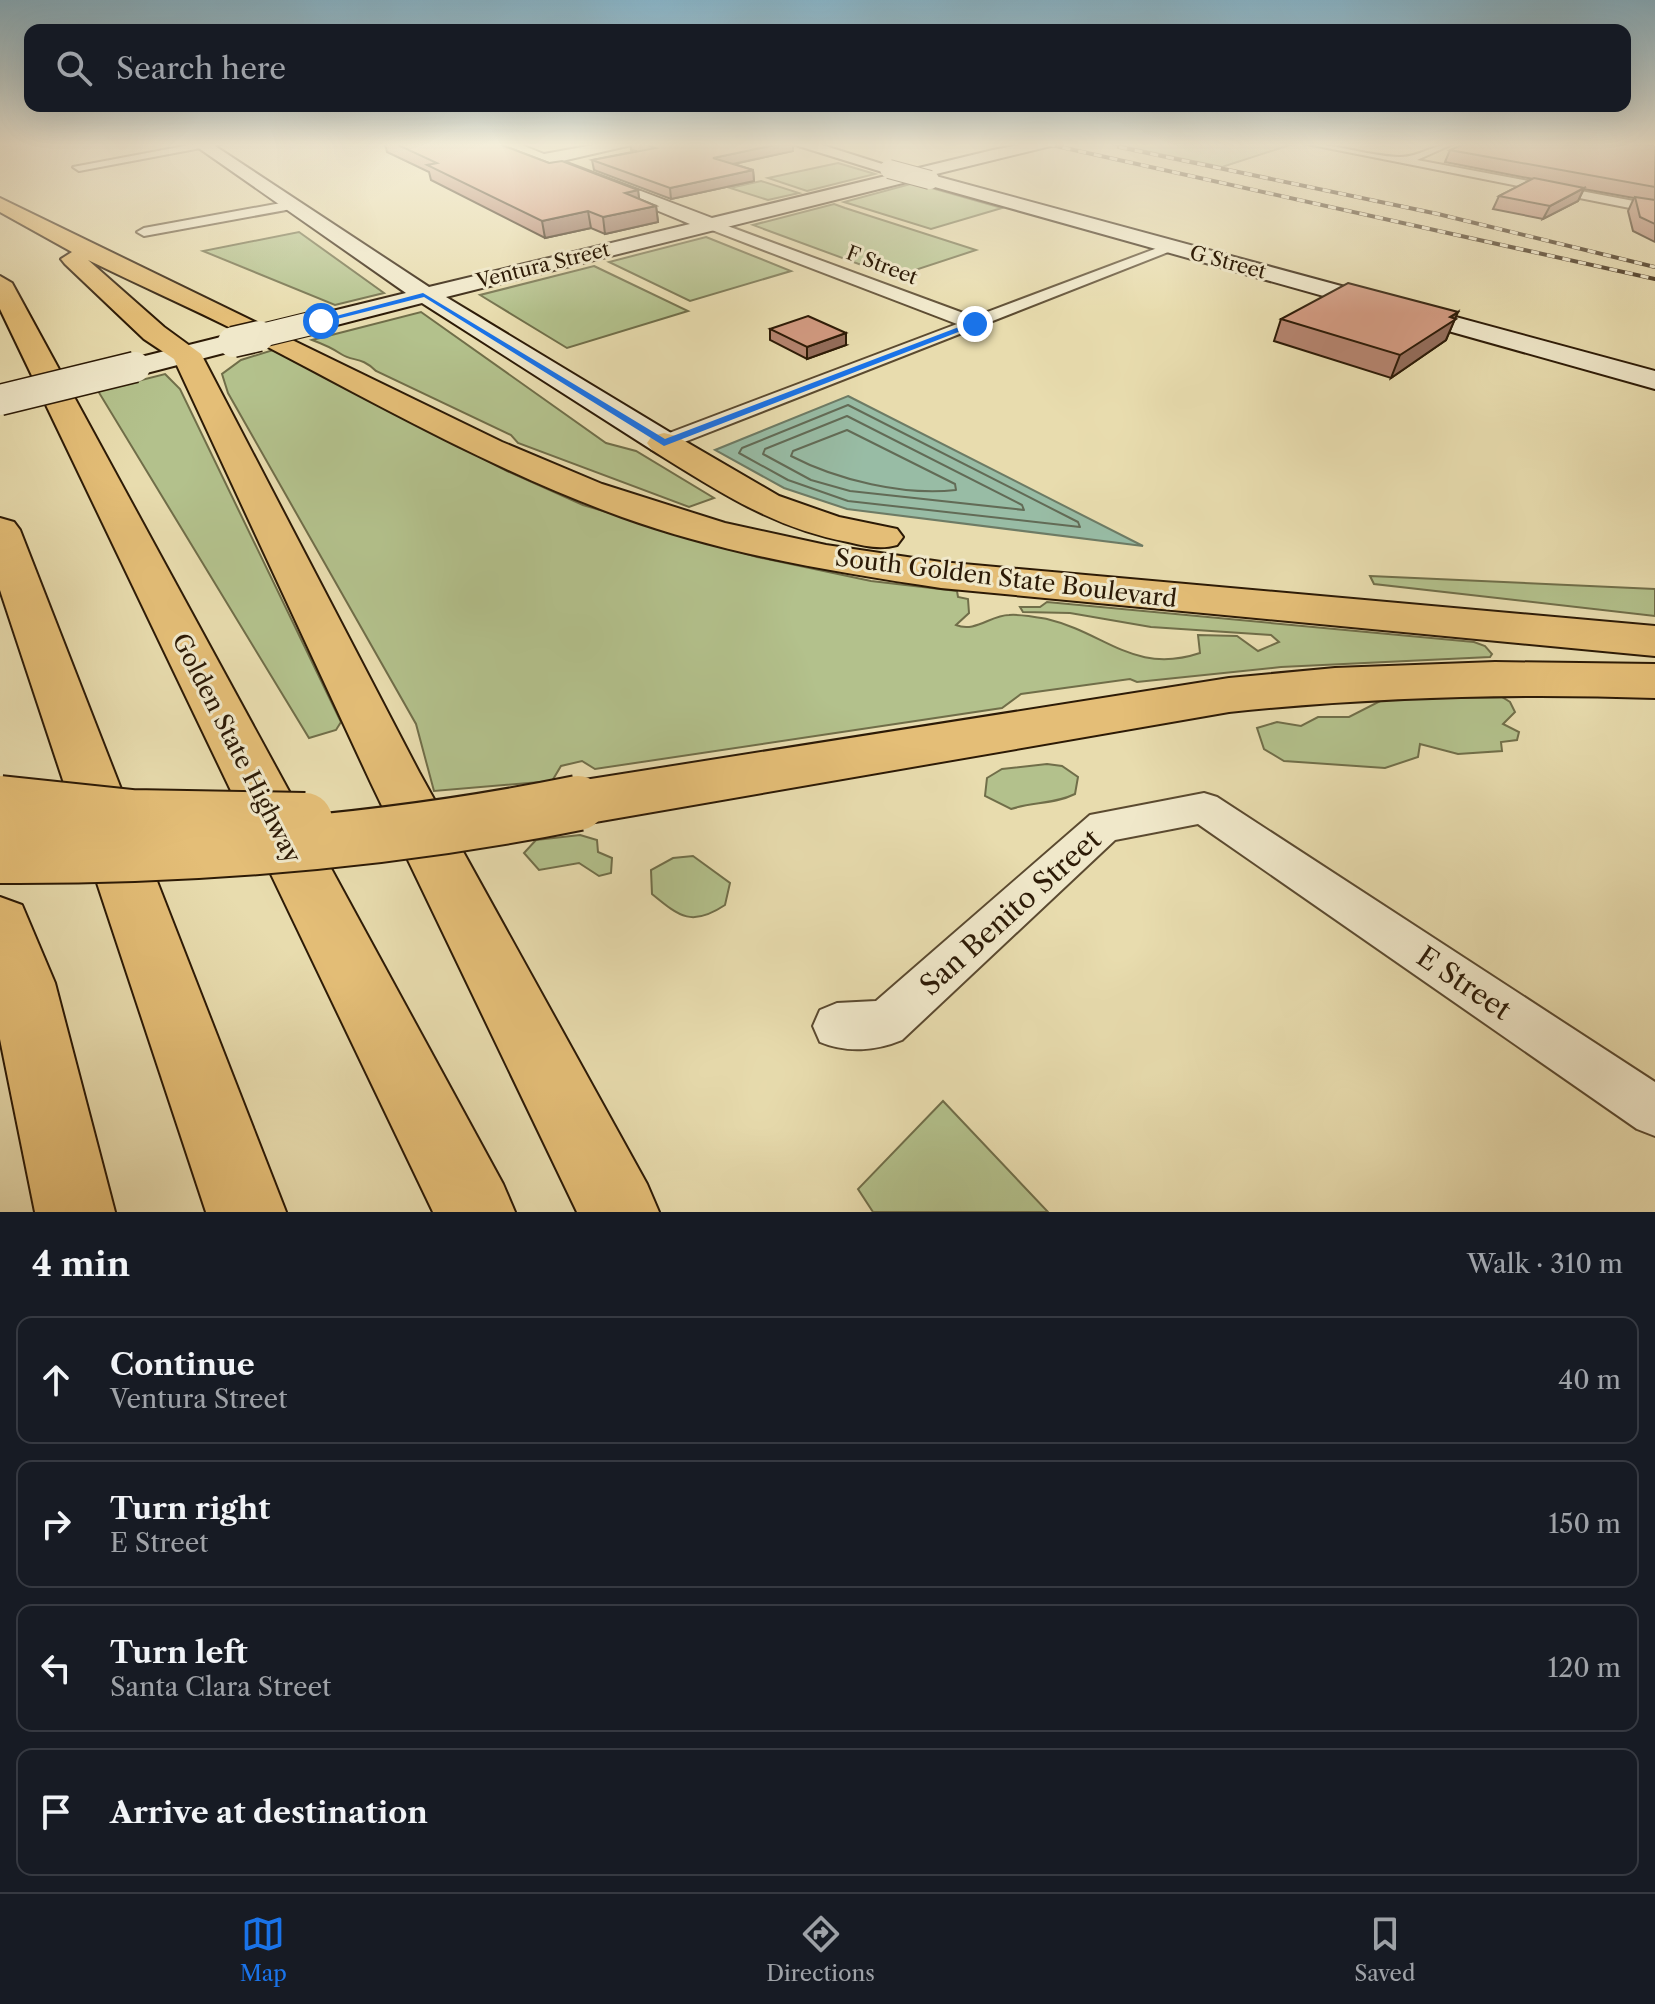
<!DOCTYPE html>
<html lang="en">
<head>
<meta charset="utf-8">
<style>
	:root { --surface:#171b24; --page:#20242c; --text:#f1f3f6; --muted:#9ea1a6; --line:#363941; --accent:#1a73e8 }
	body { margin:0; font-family:"Libre Caslon Text",serif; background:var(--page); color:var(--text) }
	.stop { position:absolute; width:24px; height:24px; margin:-18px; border:6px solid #1a73e8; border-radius:50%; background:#fff }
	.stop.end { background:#1a73e8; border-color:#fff; box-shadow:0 2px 8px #0008 }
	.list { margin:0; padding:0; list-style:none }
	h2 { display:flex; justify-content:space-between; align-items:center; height:104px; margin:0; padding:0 32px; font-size:34px }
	h2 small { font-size:26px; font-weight:400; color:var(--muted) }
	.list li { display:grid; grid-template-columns:52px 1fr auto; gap:24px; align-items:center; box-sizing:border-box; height:128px; margin:0 16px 16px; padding:0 16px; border:2px solid var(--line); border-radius:16px }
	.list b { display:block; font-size:30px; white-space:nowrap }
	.list p { margin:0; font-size:26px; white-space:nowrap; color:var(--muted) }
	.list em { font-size:26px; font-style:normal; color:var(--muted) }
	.icon { flex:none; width:44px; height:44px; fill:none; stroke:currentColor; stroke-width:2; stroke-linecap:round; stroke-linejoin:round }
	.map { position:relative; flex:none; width:1655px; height:1212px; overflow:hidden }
	.search { position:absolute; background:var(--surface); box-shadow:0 8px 32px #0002; left:24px; right:24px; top:24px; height:88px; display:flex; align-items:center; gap:20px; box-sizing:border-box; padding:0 28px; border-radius:16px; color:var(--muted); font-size:30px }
	.sheet { height:680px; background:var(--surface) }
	nav { display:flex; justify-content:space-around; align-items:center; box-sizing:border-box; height:112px; border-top:2px solid var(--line); background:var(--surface); font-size:22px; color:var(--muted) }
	nav a { display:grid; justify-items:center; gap:4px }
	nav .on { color:var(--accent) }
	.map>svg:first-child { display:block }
	.green { fill:#b3c18c; stroke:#706e49; stroke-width:2 }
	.water { fill:#98bca5; stroke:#6d7b65; stroke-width:2 }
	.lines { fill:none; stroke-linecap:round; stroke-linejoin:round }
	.shore { stroke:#626b56; stroke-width:2 }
	.street-casing { stroke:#5b4a30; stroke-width:4 }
	.secondary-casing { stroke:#2c1a06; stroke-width:4 }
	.highway-casing { stroke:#2c1a06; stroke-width:4 }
	.street { fill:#f0e8ca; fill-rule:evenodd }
	.secondary { fill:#f0e8ca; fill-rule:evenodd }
	.highway { fill:#e4be77; fill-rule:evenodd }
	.rail-casing { stroke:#2c1a06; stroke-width:4 }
	.rail { stroke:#f0e8ca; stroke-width:3; stroke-dasharray:8; stroke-linecap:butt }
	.secondary-bridge-far2-casing { stroke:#2c1a06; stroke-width:20; stroke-linecap:butt }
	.secondary-bridge-far1-casing { stroke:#2c1a06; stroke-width:25; stroke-linecap:butt }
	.secondary-bridge-casing { stroke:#2c1a06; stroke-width:33; stroke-linecap:butt }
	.highway-bridge-casing { stroke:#2c1a06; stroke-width:58; stroke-linecap:butt }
	.secondary-bridge-far2 { stroke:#f0e8ca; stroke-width:18 }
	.secondary-bridge-far1 { stroke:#f0e8ca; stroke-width:23 }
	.secondary-bridge { stroke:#f0e8ca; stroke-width:30 }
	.highway-bridge { stroke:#e4be77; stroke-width:54 }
	.wall { fill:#b5846f; stroke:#2c1a06; stroke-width:2 }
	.shaded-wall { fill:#936c5a; stroke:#2c1a06; stroke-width:2 }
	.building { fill:#d29a81; stroke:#2c1a06; stroke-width:2 }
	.route { fill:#1a73e8 }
	.labels { text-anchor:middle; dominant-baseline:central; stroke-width:6; stroke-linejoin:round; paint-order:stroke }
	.far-street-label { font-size:20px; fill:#2c1a06; stroke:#f0e8ca }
	.street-label { font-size:24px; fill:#2c1a06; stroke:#f0e8ca }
	.near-street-label { font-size:28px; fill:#2c1a06; stroke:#f0e8ca }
</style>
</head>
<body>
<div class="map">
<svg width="1655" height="1212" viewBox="0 0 1655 1212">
	<rect width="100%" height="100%" fill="#e8dcae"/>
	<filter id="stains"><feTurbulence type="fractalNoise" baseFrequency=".0025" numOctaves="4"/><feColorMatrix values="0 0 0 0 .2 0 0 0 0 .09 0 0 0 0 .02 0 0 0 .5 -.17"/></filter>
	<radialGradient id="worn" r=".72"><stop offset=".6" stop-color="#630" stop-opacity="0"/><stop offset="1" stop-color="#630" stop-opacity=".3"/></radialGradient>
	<g class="green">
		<path d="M1112 144H1287L1290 145 1222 167Z"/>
		<path d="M838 163 875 174 807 191 768 178Z"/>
		<path d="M761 181 799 193 768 200 730 188Z"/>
		<path d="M914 183 1002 208 931 229 844 202Z"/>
		<path d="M834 204 845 208 976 250 894 277 753 225Z"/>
		<path d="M299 232 384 293 335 305 203 251Z"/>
		<path d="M706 237 791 271 690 301 609 262Z"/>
		<path d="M594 266 688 311 567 348 480 295Z"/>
		<path d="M421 312 606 443 636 451 714 498 689 507 518 443 511 435 376 371C361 356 353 362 341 354 332 348 323 344 312 340Z"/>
		<path d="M273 350 507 471 583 505 757 557 871 581 957 591 958 597 968 599 969 613 956 625C975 633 991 615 1009 615 1021 614 1036 617 1047 619 1106 633 1134 675 1200 653L1198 635 1237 636 1258 651 1279 642 1271 635 1151 627 1070 613 1023 612 1020 607H1040L1047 602 1474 642 1485 646 1492 654 1490 657 1281 667 1137 682 1130 679 1021 694 1002 708 595 769 582 761 561 766 552 781 434 791 416 724 228 393 222 374 241 360Z"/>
		<path d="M165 374 180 389 341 722 336 730 309 738 98 391Z"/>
		<path d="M1370 576 1655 589V616L1374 584Z"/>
		<path d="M1494 692 1510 702 1515 712 1503 724 1519 732 1517 740 1501 742 1502 751 1458 754 1420 744 1418 757 1385 768 1284 761 1264 749 1257 728 1277 722 1301 726 1318 717H1349L1390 696Z"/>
		<path d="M1047 764 1062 766 1078 777 1075 794C1055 804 1033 802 1011 809L985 796 987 778 1002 769Z"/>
		<path d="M580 835 597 840 598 852 612 858 611 873 599 876 579 863 539 870 524 853 536 840Z"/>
		<path d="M693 856 730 883 725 905C692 927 680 917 652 894L651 870 673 858Z"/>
		<path d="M943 1101 1048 1212H873L858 1189Z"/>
	</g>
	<path class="water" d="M848 396 1143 546 847 509 784 488 715 450Z"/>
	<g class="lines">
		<g class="shore">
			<path d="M848 405 1078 522 1080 527 848 501 788 480 739 453 742 448Z"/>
			<path d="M847 416 1022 505 1024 510 850 491 811 480 763 454 765 449Z"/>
			<path d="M847 430 955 484 956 490C904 496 837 480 791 456L793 451Z"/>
		</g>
		<g class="street-casing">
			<g id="street">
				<path d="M195 144H222L79 171 73 167Z"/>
				<path d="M1307 144C1338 144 1368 156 1399 157 1417 158 1434 144 1453 144L1417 160 1655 205V213Z"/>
				<path d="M292 201 297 202V208L144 236 137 232 144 228Z"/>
				<path d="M704 221H714L974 317 1168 244 1181 247 664 450 656 448 652 443 656 438 957 324 704 227Z"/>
				<path d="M1204 793 1217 797 1655 1082V1136L1637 1129 1198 824 1115 840 902 1040C876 1051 846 1053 820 1042L813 1026 820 1010 837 1003 876 1001 1090 815Z"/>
			</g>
		</g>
		<g class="secondary-casing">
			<g id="secondary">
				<path d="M193 144H212L429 287 690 224 496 144H519L544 154 599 144H636L562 161 712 218 993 150 1024 144H1059L932 175 1655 371V389L924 184 923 178 446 297 676 436 680 443 676 450 664 453 652 450 422 303 321 329 312 326 308 321 312 316 406 293Z"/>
				<path d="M792 144H819L898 169 889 174Z"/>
				<path d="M233 334 243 336 247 342 243 348 135 376 125 373 121 367 125 361Z"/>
			</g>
		</g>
		<g class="highway-casing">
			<g id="highway">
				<path d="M0 198 502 442 602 484 725 523 826 545 941 562 1655 626V656L941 588C834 572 725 554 622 517 489 469 367 398 241 333 191 308 139 285 88 260L164 327 201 354 419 772 647 1184 659 1212H577L371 783 174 359 144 339 65 264 61 259 72 252 0 212Z"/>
				<path d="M0 276 12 283 503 1184 515 1212H433L0 309Z"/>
				<path d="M664 433 676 436 779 496 839 517 897 529 903 537 897 545C880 550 865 546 848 542 773 528 716 490 652 450L647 443 652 436Z"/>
				<path d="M0 518 14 522 20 530 286 1212H206L0 590Z"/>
				<path d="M1495 662 1655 664V698C1512 693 1371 697 1229 712L578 825 558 819 550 803 558 787 578 781 1229 678 1335 668Z"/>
				<path d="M0 897 22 905 55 983 115 1212H35L0 1039Z"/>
			</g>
		</g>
		<use href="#street" class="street"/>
		<use href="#secondary" class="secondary"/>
		<use href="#highway" class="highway"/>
		<g class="rail-casing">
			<g id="rail">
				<path d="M1047 144 1655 279"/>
				<path d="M1119 147 1438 214 1655 267"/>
			</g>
		</g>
		<use href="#rail" class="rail"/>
		<g class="secondary-bridge-far2-casing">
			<path id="secondary-bridge-far2" d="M889 169 930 180"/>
		</g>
		<g class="secondary-bridge-far1-casing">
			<path id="secondary-bridge-far1" d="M251 338 321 321"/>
		</g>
		<g class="secondary-bridge-casing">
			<g id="secondary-bridge">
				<path d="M233 342 259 336"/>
				<path d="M0 400 135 367"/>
			</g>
		</g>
		<g class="highway-bridge-casing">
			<g id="highway-bridge">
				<path d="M0 803 132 817 305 820"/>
				<path d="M0 856C195 857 386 842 578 803"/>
			</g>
		</g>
		<use href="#secondary-bridge-far2" class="secondary-bridge-far2"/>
		<use href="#secondary-bridge-far1" class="secondary-bridge-far1"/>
		<use href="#secondary-bridge" class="secondary-bridge"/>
		<use href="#highway-bridge" class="highway-bridge"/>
	</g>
	<g class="wall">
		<path d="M385 144H499L549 163 638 190 639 199 656 206 658 222 605 234 591 228 545 238 431 180 429 172 387 152Z"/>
		<path d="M631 144H793V151L734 164 753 170 754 181 671 199 594 170 592 160 637 151 631 150Z"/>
		<path d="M1655 145V242L1633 231 1628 211 1634 198 1584 189 1578 201 1543 219 1493 209 1499 196 1533 179 1445 162 1450 150Z"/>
		<path d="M1455 318 1446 340 1391 378 1274 341 1281 319Z"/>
		<path d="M770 329 846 345 807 359 770 340Z"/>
	</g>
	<g class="shaded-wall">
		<path d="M779 144H793V151L714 168 713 158Z"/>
		<path d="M753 170 754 181 671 199 670 188Z"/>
		<path d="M1584 188 1578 201 1543 219 1550 206Z"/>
		<path d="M638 190 640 206 625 193Z"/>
		<path d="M656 206 658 222 605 234 603 217Z"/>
		<path d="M588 211 591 228 545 238 542 221Z"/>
		<path d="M1458 312 1446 340 1391 378 1400 355Z"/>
		<path d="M846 333V345L807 359V347Z"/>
	</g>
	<g class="building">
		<path d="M396 144H499L549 163 562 161 638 190 625 193 656 206 603 217 588 211 542 221 427 165 437 163Z"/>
		<path d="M644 144H779L713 158 753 170 670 188 592 160 656 148Z"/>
		<path d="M1464 144 1655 145V187L1450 150Z"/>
		<path d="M1534 178 1584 188 1550 206 1499 196Z"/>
		<path d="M1635 197 1655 200V224L1640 217Z"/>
		<path d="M1348 283 1458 312 1450 317 1456 319 1400 355 1281 319Z"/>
		<path d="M808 316 846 333 807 347 770 329Z"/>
	</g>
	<linearGradient id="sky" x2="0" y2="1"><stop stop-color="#88b7cd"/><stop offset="0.46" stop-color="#f5efdb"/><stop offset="1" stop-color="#f5efdb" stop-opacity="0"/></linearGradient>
	<rect width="1655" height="314" fill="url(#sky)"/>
	<path class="route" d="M423 293 665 439 972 322 979 324 664 446 424 297 321 323 317 321Z"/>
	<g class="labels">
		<g class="far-street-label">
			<text transform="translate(1228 262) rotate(15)">G Street</text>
			<text transform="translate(543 265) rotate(-14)">Ventura Street</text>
			<text transform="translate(882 265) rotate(21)">F Street</text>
		</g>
		<g class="street-label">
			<text transform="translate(1006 578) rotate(7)">South Golden State Boulevard</text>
			<text transform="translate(237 748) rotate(63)">Golden State Highway</text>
		</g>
		<g class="near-street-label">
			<text transform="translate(1010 912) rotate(-42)">San Benito Street</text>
			<text transform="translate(1464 983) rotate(34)">E Street</text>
		</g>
	</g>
	<rect width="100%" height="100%" filter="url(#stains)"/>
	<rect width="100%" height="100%" fill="url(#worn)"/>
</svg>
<div class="stop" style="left:321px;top:321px"></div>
<div class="stop end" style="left:975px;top:324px"></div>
<div class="search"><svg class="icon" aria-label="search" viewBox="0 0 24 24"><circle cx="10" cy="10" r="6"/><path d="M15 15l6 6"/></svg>Search here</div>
</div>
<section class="sheet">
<h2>4 min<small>Walk · 310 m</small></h2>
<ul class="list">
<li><svg class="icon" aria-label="ahead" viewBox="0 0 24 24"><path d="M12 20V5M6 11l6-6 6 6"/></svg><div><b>Continue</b><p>Ventura Street</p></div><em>40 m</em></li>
<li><svg class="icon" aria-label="right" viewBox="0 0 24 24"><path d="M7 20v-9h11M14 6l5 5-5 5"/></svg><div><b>Turn right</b><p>E Street</p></div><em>150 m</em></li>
<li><svg class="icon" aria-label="left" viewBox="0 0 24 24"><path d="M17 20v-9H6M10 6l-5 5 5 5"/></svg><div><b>Turn left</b><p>Santa Clara Street</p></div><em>120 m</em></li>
<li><svg class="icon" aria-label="arrive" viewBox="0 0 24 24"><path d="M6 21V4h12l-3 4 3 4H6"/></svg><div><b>Arrive at destination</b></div></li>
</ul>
</section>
<nav>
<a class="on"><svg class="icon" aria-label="map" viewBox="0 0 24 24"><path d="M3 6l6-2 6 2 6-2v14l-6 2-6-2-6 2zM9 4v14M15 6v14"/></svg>Map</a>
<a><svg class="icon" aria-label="directions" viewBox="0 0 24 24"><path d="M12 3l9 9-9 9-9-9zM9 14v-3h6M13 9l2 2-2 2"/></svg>Directions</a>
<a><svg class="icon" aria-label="saved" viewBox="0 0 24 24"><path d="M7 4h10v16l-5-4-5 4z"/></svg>Saved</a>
</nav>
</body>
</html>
